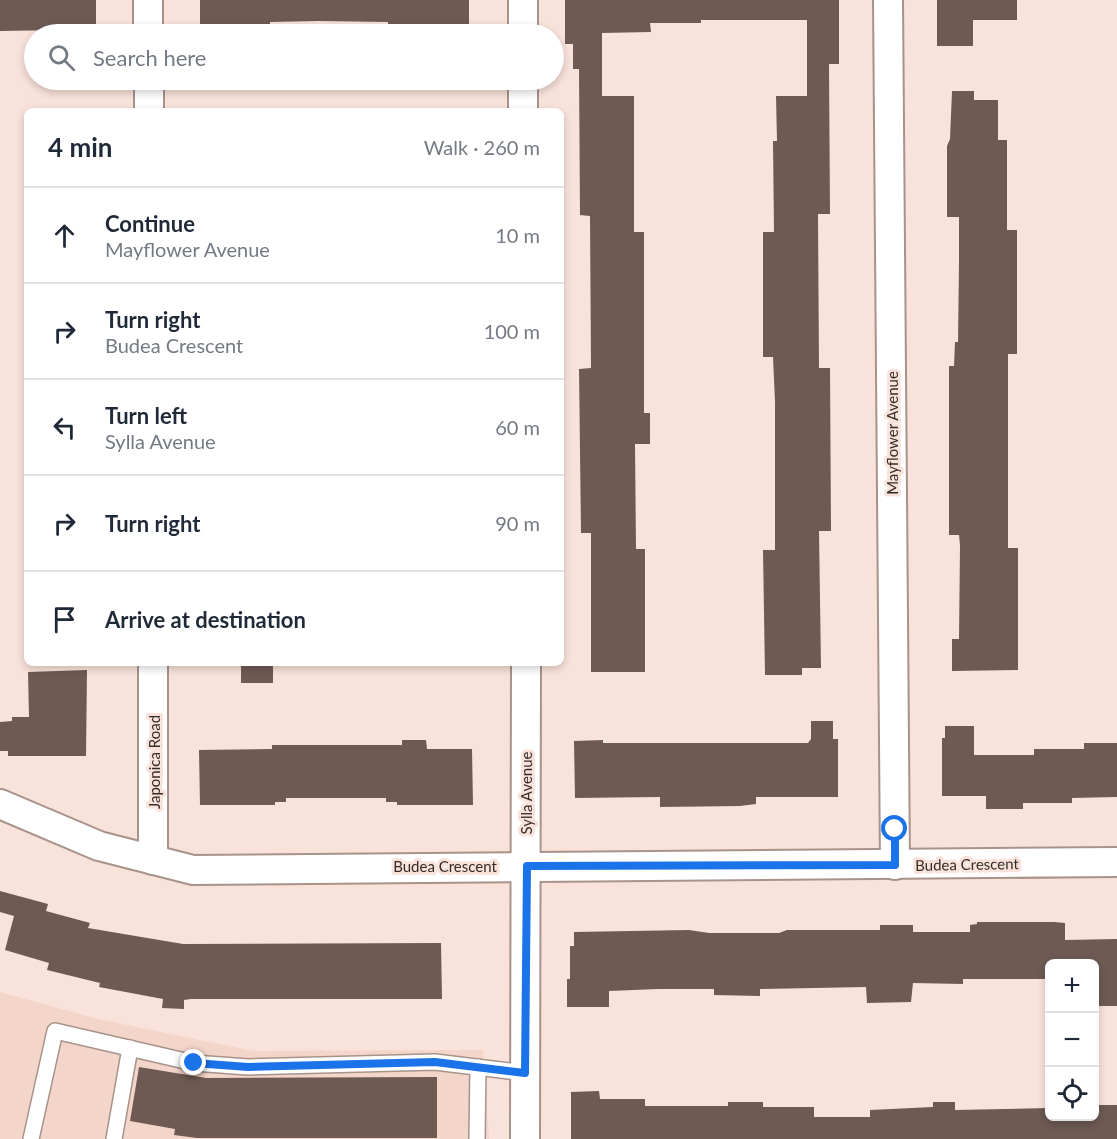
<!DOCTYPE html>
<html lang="en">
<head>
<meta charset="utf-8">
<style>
	:root { --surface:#fff; --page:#f6f6f7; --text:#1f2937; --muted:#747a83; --line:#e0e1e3 }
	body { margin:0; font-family:Lato,sans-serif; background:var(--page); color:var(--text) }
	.controls { position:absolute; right:18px; bottom:18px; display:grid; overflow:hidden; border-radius:9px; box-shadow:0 3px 9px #0003 }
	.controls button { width:54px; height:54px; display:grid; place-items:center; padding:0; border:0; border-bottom:2px solid var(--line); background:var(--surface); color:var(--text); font:30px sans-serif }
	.stop { position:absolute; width:18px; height:18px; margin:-14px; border:4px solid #1a73e8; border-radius:50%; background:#fff }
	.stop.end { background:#1a73e8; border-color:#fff; box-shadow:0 2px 6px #0008 }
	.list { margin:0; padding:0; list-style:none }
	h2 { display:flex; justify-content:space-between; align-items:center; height:78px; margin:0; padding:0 24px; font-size:26px }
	h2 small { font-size:20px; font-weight:400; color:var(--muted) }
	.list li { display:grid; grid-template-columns:39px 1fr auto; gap:18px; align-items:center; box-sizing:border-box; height:96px; padding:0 24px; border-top:2px solid var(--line) }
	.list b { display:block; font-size:22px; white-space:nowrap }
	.list p { margin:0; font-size:20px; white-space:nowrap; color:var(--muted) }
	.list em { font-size:20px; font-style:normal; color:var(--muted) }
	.icon { flex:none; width:33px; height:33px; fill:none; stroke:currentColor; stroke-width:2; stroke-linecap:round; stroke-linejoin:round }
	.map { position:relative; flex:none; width:1117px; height:1139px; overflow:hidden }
	.search { position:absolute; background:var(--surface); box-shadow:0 3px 9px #0003; left:24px; top:24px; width:540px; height:66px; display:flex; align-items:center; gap:15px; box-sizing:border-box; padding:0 21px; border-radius:33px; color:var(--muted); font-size:22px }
	.panel { position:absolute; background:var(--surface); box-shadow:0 3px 9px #0003; left:24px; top:108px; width:540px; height:558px; border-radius:9px }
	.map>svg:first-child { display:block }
	.built { fill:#f4d5c9 }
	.building { fill:#6e5a53 }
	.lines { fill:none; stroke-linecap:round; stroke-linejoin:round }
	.lane-casing { stroke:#a7938a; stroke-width:18 }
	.street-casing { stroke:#a7938a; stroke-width:32 }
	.lane { stroke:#fff; stroke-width:15 }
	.street { stroke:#fff; stroke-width:28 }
	.route { stroke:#1a73e8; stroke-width:8 }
	.labels { text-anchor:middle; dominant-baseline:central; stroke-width:6; stroke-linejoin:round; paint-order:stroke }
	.street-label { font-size:15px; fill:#342c28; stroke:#f9e2da }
</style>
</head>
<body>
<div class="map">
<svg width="1117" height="1139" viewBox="0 0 1117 1139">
	<rect width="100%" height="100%" fill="#f9e2da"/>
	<path class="built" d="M0 992 98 1019 253 1051 483 1050 489 1139H0Z"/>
	<g class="building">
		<path d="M0 0H96V32H65V30L0 31Z"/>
		<path d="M200 0H469V32L413 34V32H388V22L319 21 270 22V32L200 34Z"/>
		<path d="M565 0H839V64H829L830 214H818L819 368H830L831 531H819L821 668H802V675H765L763 550H775V402L773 357H763V232H774L773 141H777L776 96H807V20H701V23H650L651 32 602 33V96H634V232H644V413H650V444H635L636 549H645V672H591V533H581L579 369 591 368 590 216 580 215 579 69H573V44H565Z"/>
		<path d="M937 0H1017V20H973V46H937Z"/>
		<path d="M952 91H974V100H998V140H1007V230H1017V354H1008V548H1018V670L952 671V639H959L960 545 959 535H949V366H954L955 342H958L959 262V217H947V146L950 139Z"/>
		<rect x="241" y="663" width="32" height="20"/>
		<path d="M87 670 86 756H8V751H0V722L12 721V717H29L28 672Z"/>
		<path d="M811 721H833V739H838V797H756V804L740 806 660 807V797L575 798 574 741 603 740V743H808L811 739Z"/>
		<path d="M945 726H974V755H1034V749H1084V743H1117V797L1072 798V803H1023V809H986V796H942V738H945Z"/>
		<path d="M402 740H426L427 749H472L473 805H397V802H386V798H286V802H275V805H200L199 750 272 749V745H402Z"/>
		<path d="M0 891 48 904 46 911 90 923 88 928 183 944 441 943 442 999H191L184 1000V1009L162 1008 163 999 99 987 100 983 47 970 49 963 5 950 14 916 0 912Z"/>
		<path d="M977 922H1054L1065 923V940L1117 939V1006H1097L1098 996H1095V963H1050V979H963V984L913 983 911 1002 867 1003 866 987 760 989V996L714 995V989H658L609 991V1007H567V979H570V946H574V932L689 930 709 933H779L787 930H880V925H913V932H970V925L977 924Z"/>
		<path d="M139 1067 206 1078 437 1077V1138H197L174 1135 175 1129 130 1121Z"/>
		<path d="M599 1091 600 1099H645V1106H728V1102H763V1107H814V1117H870V1110L933 1107V1102H955V1110L1050 1108V1116H1095V1105H1117V1139H571V1092Z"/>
	</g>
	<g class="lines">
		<g class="lane-casing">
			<g id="lane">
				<path d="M31 1139 55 1031 194 1063 248 1067 435 1062 525 1073"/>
				<path d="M114 1139 130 1048"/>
				<path d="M477 1139 478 1067"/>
			</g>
		</g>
		<g class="street-casing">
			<g id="street">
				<path d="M148 0V34"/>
				<path d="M523 0V34"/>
				<path d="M888 0 895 865"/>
				<path d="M149 80V111"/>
				<path d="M523 80V111"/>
				<path d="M0 804 99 846 193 870 1117 862"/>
				<path d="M153 860V663"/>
				<path d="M525 1139 526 663"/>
			</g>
		</g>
		<use href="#lane" class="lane"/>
		<use href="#street" class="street"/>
	</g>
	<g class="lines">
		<path class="route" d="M194 1063 248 1067 435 1062 525 1073 527 866 895 865V829"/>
	</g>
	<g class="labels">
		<g class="street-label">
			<text transform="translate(892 433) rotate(-90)">Mayflower Avenue</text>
			<text transform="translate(154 762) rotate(-90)">Japonica Road</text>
			<text transform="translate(526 793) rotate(-90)">Sylla Avenue</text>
			<text transform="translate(967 864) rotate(-1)">Budea Crescent</text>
			<text x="445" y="866">Budea Crescent</text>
		</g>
	</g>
</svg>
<div class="controls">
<button>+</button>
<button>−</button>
<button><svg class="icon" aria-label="locate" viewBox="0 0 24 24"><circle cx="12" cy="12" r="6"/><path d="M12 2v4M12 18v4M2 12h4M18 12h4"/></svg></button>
</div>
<div class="stop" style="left:895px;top:829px"></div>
<div class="stop end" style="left:194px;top:1063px"></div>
<div class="search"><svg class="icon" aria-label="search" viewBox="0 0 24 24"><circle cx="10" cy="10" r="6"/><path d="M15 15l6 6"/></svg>Search here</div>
<section class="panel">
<h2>4 min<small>Walk · 260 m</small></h2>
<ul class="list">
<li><svg class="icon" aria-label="ahead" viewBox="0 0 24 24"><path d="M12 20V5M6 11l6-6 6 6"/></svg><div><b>Continue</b><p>Mayflower Avenue</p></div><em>10 m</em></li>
<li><svg class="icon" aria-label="right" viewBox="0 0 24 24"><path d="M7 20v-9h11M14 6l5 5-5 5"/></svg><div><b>Turn right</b><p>Budea Crescent</p></div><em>100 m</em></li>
<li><svg class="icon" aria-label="left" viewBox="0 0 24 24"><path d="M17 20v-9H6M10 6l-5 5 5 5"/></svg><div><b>Turn left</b><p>Sylla Avenue</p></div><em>60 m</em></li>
<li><svg class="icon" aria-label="right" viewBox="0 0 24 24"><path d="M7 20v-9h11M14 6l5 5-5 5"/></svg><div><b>Turn right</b></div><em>90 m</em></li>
<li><svg class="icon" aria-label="arrive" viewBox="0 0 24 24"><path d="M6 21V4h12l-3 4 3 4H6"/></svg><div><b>Arrive at destination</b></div></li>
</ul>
</section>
</div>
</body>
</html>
